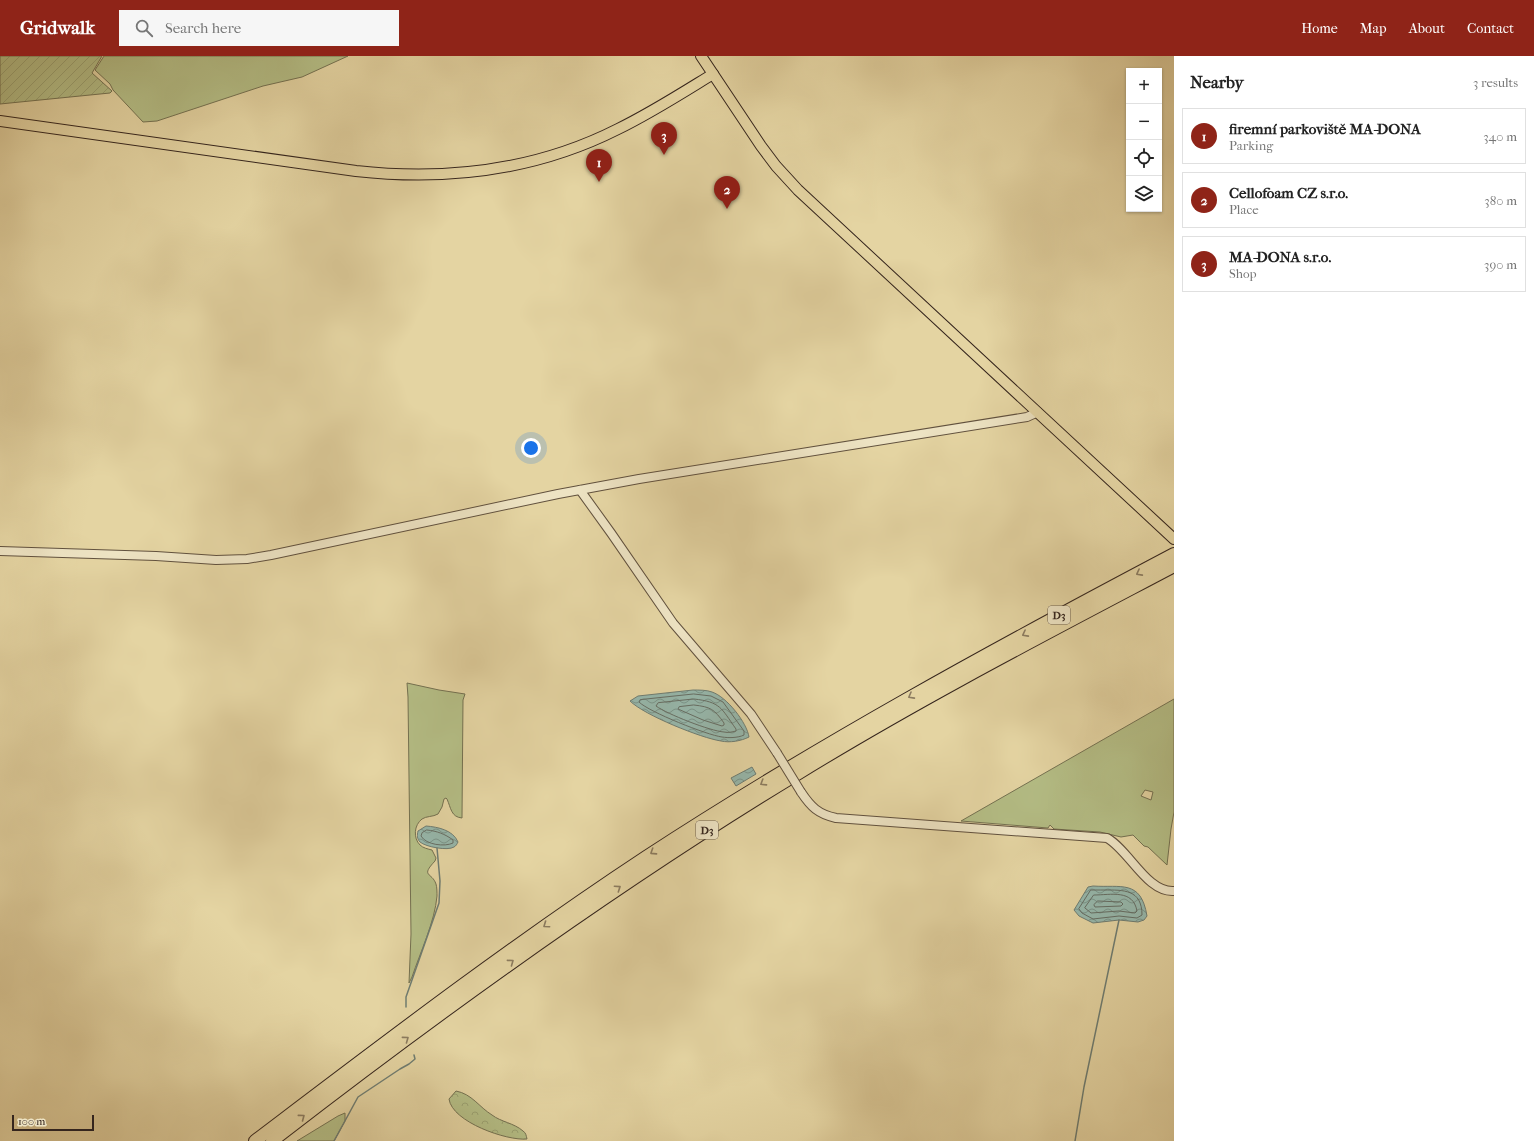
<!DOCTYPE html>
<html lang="en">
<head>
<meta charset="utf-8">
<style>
	:root { --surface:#fff; --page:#f6f6f6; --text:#222; --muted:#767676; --line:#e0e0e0; --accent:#8f2418 }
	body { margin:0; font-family:"IM FELL French Canon",serif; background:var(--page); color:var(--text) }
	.controls { position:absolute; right:12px; top:12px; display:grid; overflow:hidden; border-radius:0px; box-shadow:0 1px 3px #0004 }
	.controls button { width:36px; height:36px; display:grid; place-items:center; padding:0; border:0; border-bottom:1px solid var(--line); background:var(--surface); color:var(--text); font:20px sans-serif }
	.scale { position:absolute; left:12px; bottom:10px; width:82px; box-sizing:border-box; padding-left:4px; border:2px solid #35251d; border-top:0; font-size:11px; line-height:14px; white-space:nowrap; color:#35251d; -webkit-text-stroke:3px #ede3c3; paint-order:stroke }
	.you { position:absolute; left:531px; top:392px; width:14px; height:14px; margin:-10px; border:3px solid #fff; border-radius:50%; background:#1a73e8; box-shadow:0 0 0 6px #1a73e833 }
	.badge { display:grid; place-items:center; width:26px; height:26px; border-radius:50%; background:var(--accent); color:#fff; font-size:13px; font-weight:700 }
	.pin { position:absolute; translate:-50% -33px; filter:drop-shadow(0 1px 2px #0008) }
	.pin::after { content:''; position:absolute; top:21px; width:14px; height:12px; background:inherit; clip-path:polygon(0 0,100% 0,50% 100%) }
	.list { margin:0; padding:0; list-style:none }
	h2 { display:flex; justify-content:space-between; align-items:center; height:52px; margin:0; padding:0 16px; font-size:17px }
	h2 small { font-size:13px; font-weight:400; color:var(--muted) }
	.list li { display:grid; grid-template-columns:26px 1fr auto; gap:12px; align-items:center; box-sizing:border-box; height:56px; margin:0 8px 8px; padding:0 8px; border:1px solid var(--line); border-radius:0px }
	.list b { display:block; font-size:15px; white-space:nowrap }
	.list p { margin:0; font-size:13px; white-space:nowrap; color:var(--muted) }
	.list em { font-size:13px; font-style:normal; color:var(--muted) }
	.icon { flex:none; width:22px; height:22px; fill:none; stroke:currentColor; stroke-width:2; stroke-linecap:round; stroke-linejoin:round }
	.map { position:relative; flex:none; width:1174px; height:1085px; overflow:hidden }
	header { display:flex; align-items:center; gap:24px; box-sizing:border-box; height:56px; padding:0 20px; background:var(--accent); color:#fff }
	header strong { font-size:19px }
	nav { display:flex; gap:22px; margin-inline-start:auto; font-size:14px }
	.search { width:280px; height:36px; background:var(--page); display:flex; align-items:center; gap:10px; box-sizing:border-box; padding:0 14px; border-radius:0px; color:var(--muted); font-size:15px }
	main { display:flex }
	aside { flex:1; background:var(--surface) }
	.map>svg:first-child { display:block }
	.grass { fill:#b4bd85; stroke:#747151; fill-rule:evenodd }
	.forest { fill:url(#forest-crowns); stroke:#747151 }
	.garden { fill:url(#garden-furrows); stroke:#747151 }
	.water { fill:url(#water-waves); stroke:#6f7d72 }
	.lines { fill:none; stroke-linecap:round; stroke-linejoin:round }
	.shore { stroke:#666e64; stroke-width:1 }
	.stream { stroke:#6f7d72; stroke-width:1.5 }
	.minor-casing { stroke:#61513e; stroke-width:10 }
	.major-casing { stroke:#35251d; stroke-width:12 }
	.highway-casing { stroke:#35251d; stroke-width:14 }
	.minor { stroke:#ede3c3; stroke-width:8 }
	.major { stroke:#e4d4a2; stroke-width:10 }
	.highway { stroke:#e4d4a2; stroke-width:12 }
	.minor-bridge-casing { stroke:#61513e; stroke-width:10; stroke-linecap:butt }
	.minor-bridge { stroke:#ede3c3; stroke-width:8 }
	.oneway { stroke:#8c7c60 }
	.labels { text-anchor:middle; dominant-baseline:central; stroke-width:4; stroke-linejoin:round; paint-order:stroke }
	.shield { fill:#ede3c3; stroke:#6c5e4f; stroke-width:1 }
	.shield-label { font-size:11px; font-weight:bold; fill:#35251d }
</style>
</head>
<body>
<header>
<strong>Gridwalk</strong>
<div class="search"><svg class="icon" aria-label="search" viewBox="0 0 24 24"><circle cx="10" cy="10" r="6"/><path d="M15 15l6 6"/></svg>Search here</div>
<nav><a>Home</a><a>Map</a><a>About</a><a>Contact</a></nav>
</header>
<main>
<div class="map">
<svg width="1174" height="1085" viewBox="0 0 1174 1085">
	<defs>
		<pattern id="forest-crowns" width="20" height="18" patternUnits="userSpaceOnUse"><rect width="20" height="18" fill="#b4bd85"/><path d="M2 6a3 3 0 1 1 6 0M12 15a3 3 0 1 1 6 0" fill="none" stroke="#9ba272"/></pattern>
		<pattern id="garden-furrows" width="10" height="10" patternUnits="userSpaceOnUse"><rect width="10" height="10" fill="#b4bd85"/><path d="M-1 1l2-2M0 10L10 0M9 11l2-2" fill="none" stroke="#9ba272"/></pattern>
		<pattern id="water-waves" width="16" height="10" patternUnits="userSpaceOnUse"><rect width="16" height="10" fill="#96b7ab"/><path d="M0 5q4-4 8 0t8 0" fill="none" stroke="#7b958b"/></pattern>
	</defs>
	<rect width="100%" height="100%" fill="#e4d4a2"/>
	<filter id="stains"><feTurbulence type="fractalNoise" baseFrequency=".005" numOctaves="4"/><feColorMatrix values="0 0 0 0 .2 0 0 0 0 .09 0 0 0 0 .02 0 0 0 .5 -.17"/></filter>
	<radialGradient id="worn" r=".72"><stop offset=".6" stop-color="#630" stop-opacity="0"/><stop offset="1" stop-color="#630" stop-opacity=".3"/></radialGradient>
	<g class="grass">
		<path d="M104 0H348L302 21 263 30 157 65 143 66 113 34 110 28 95 14Z"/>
		<path d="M407 627 439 634 465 638 463 644 462 762C451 761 451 752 447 743L446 742 444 743 442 751 438 758C433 761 426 760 422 763 414 769 413 782 420 789 423 792 428 793 432 794L436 802 435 805C420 821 432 816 436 828 437 831 437 837 437 840 435 865 420 897 412 921L409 927 411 878 408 641Z"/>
		<path d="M1174 643V756L1171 773 1167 809 1148 791 1144 790 1133 779 1121 781 1100 776 1054 773 1050 769 1048 772 961 765ZM1145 734 1153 736 1151 744 1141 740Z"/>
		<path d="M345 1057V1065L334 1085H297L338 1060Z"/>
	</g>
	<path class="forest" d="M456 1035C472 1038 479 1051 492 1059 501 1066 514 1067 523 1075 526 1077 526 1079 527 1083 507 1085 452 1066 449 1043Z"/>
	<path class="garden" d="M0 0H102L92 17 112 35 110 37 0 48Z"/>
	<g class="water">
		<path d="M693 634C699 634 707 634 712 636 727 641 747 667 749 681 741 685 730 687 721 685 701 682 644 659 630 645L638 640Z"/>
		<path d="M752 711 756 718 736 730 731 722Z"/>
		<path d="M426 770C438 771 453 774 458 786 457 788 456 790 454 791 448 795 426 791 420 786 417 783 417 779 418 775Z"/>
		<path d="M1093 830C1121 832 1141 823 1147 860L1144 864 1138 866 1119 864 1093 867 1079 860 1074 854 1088 831Z"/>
	</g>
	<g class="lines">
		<g class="shore">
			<path d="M694 638 711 640 723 646 744 675V679C738 682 728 682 722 681 707 679 649 656 639 646L640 644Z"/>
			<path d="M694 643C721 646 721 652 736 673V675C732 676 728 677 724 676 710 675 667 658 656 650L658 647Z"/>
			<path d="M694 649C711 651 714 653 724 667V669L722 670 703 664 678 653 679 651Z"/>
			<path d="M427 774C437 775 445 778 453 784V787C445 791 426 789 421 780L422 777Z"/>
			<path d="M1091 834C1095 834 1099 834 1104 834 1123 834 1142 833 1142 859L1137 862 1119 860 1093 863 1082 857 1079 853Z"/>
			<path d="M1094 839C1111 839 1133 833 1137 855L1135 857 1119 855 1091 857 1085 852Z"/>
			<path d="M1098 845 1121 846 1123 848 1121 850 1095 851 1094 849Z"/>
		</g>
		<g class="stream">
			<path d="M406 951V941L439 847 440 825 437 792"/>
			<path d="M334 1085 358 1041 400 1013 409 1008 415 1003 414 999"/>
			<path d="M1075 1085 1084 1031 1119 864"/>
		</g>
		<g class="minor-casing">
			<g id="minor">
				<path d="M580 434 611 477 673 567 751 658 777 697"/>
				<path d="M0 495 156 500 216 504 247 503 271 499 558 438 639 423 1027 361 1038 356"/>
				<path d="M801 736C811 751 818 758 836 762L1107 782C1129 794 1147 837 1174 835"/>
			</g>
		</g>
		<g class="major-casing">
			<g id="major">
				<path d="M701 0 761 90 776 110 798 134 1174 483"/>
				<path d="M0 65 356 115C446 125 537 114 618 73 651 57 682 37 713 18"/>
			</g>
		</g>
		<g class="highway-casing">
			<g id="highway">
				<path d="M255 1085C383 988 511 890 646 801 816 690 994 593 1174 498"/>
				<path d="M272 1085C441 954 614 829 797 718 919 643 1047 577 1174 510"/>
			</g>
		</g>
		<use href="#minor" class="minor"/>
		<use href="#major" class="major"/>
		<use href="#highway" class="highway"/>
		<g class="minor-bridge-casing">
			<path id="minor-bridge" d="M777 697 801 736"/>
		</g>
		<use href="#minor-bridge" class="minor-bridge"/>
	</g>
	<defs><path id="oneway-chevron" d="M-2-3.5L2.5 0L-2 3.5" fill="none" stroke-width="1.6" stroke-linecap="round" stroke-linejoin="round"/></defs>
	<g class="oneway">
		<use href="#oneway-chevron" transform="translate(1139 517) rotate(152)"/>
		<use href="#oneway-chevron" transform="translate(1025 578) rotate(152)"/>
		<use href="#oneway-chevron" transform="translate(911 640) rotate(151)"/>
		<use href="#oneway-chevron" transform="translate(763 727) rotate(148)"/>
		<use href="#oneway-chevron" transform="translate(653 796) rotate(147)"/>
		<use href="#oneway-chevron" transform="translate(618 832) rotate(-34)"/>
		<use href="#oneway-chevron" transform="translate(546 869) rotate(145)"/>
		<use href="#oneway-chevron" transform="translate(511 906) rotate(-36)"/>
		<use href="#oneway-chevron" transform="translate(406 983) rotate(-36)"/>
		<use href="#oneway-chevron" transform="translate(302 1061) rotate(-37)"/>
	</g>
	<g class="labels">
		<g class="shield">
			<rect x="1048" y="550" width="22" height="18" rx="3"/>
			<rect x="696" y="765" width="22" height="18" rx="3"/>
		</g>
		<g class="shield-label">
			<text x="1059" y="559">D3</text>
			<text x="707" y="774">D3</text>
		</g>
	</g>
	<rect width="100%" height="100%" filter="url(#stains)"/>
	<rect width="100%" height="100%" fill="url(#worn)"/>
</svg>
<div class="controls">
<button>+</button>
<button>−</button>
<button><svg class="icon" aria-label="locate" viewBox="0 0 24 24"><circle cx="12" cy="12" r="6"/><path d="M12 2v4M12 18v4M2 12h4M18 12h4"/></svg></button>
<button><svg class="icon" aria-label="layers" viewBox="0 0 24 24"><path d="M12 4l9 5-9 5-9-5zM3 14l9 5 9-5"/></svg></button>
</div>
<div class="scale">100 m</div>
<div class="you"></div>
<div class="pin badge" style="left:599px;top:126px">1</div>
<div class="pin badge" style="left:727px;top:153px">2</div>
<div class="pin badge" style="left:664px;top:99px">3</div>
</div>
<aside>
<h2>Nearby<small>3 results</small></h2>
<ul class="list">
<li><span class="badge">1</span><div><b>firemní parkoviště MA-DONA</b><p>Parking</p></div><em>340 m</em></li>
<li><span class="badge">2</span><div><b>Cellofoam CZ s.r.o.</b><p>Place</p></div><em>380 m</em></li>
<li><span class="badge">3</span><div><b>MA-DONA s.r.o.</b><p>Shop</p></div><em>390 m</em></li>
</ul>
</aside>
</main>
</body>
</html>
